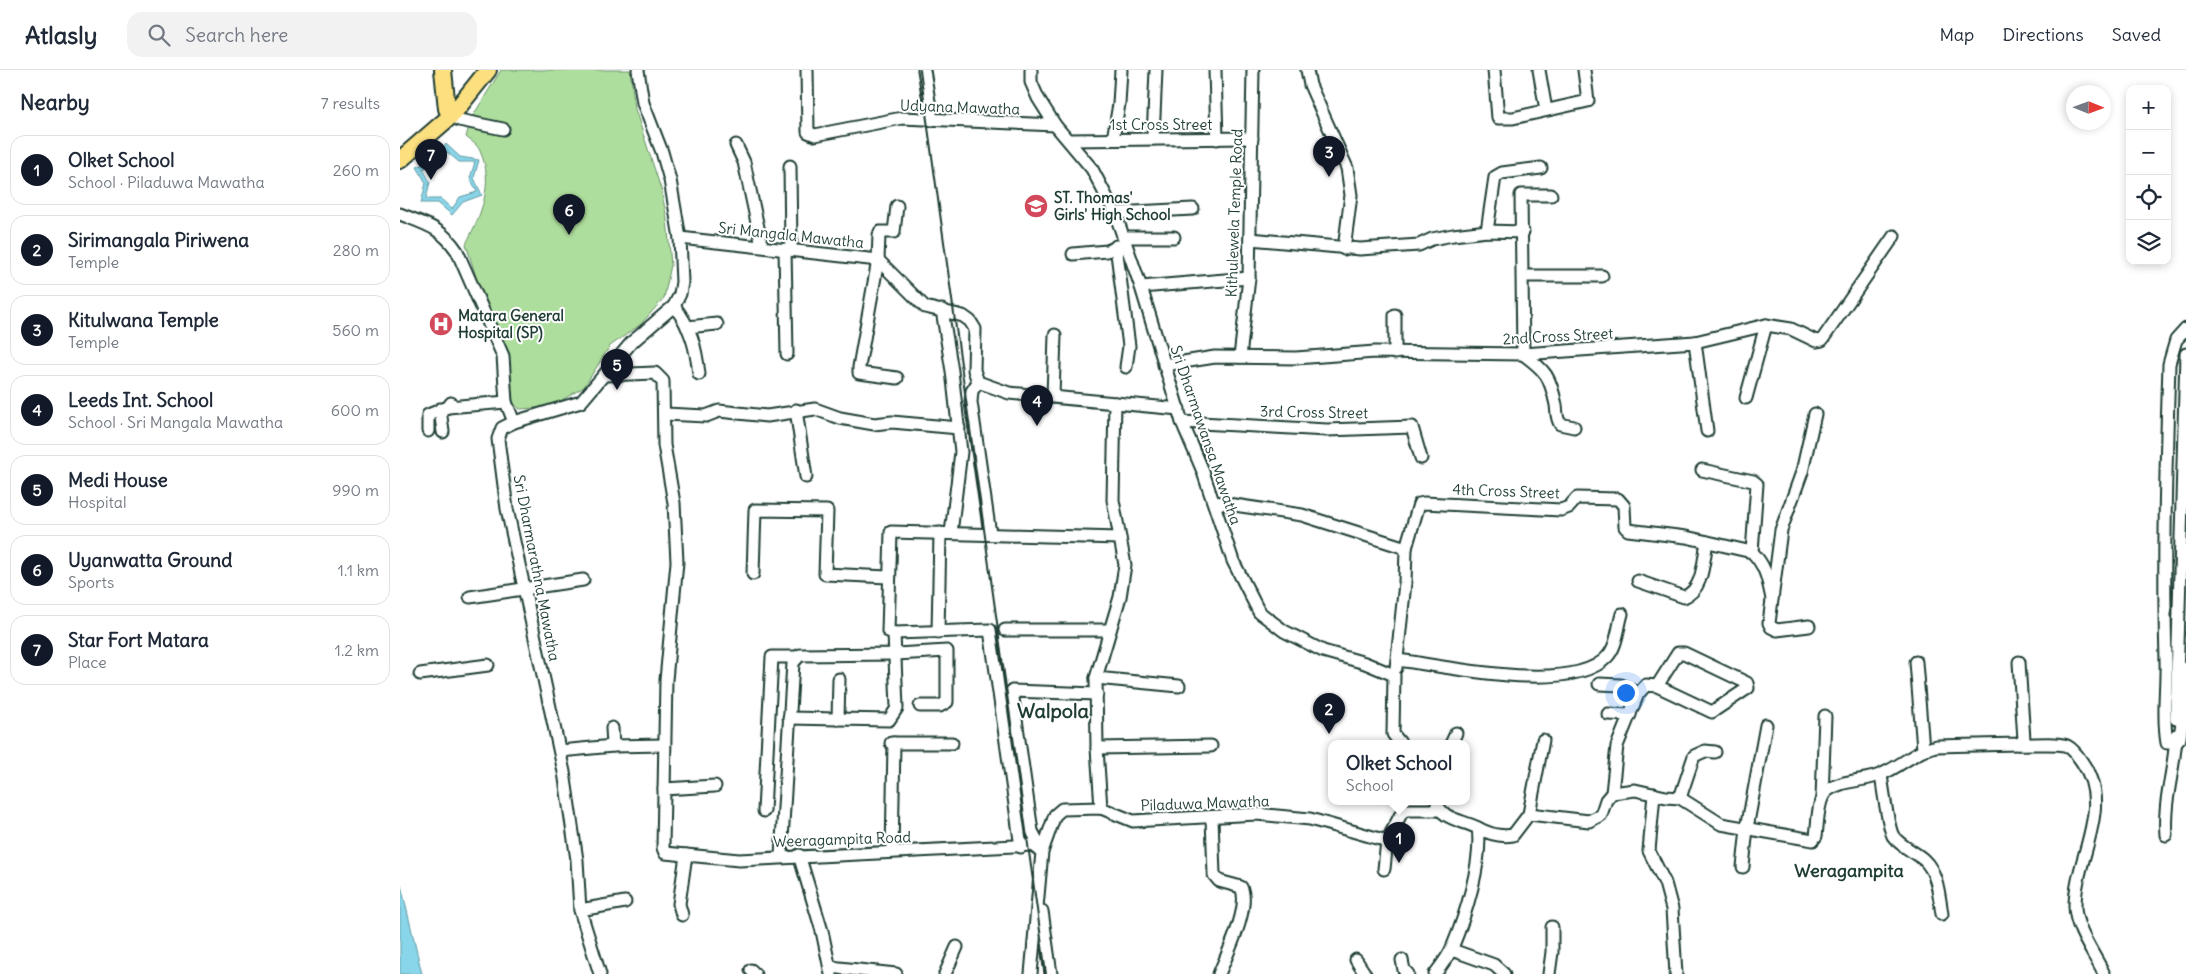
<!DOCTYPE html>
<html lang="en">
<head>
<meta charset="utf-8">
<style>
	:root { --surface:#fff; --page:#f2f2f3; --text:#1f2937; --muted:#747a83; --line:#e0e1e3; --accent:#111827 }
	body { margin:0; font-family:Delius,sans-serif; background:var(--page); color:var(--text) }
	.controls { position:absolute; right:15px; top:15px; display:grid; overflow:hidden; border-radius:10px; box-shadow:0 2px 8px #0003 }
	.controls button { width:45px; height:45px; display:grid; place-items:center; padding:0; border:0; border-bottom:1px solid var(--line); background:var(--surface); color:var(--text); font:25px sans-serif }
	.compass { position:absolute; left:1666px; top:15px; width:45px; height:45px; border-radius:50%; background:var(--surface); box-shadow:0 2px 8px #0003; rotate:91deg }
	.you { position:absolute; left:1225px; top:622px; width:18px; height:18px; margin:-12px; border:4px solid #fff; border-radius:50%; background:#1a73e8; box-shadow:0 0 0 8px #1a73e833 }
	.badge { display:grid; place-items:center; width:32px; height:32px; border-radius:50%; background:var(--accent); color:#fff; font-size:16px; font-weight:700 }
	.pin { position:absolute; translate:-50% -41px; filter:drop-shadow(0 1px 2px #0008) }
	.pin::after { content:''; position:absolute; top:26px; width:18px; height:15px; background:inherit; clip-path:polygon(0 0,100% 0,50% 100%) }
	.popup { position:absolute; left:928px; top:670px; width:142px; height:65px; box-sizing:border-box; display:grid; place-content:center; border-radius:10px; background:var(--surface); filter:drop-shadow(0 1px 4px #0005); font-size:16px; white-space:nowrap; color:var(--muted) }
	.popup b { font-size:19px; color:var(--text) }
	.popup::after { content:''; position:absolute; left:50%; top:100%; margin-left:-10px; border:10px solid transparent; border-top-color:var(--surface) }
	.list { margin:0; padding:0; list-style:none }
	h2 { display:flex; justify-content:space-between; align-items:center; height:65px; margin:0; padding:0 20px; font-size:21px }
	h2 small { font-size:16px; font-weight:400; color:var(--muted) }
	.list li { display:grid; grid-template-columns:32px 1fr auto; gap:15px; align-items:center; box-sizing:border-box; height:70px; margin:0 10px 10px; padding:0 10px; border:1px solid var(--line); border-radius:15px }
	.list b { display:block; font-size:19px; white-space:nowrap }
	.list p { margin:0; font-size:16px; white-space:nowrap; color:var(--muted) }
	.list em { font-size:16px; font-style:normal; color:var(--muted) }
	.icon { flex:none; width:28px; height:28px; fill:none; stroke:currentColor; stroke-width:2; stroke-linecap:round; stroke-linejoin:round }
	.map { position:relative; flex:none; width:1786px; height:904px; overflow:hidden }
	header { display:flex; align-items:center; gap:30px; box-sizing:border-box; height:70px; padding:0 25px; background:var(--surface); border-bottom:1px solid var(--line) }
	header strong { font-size:24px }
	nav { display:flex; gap:28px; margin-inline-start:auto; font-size:18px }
	.search { width:350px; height:45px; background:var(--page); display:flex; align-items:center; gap:12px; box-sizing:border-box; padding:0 18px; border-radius:15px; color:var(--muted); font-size:19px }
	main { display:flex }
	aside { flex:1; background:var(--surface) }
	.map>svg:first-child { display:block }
	.green { fill:#aede9d; stroke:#668e68 }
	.water { fill:#89d5e9; stroke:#5f98a1; fill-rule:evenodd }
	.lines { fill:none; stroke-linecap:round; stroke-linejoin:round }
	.minor-casing { stroke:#1f3d34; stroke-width:15 }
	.highway-casing { stroke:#1f3d34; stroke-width:20 }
	.minor { stroke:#fff; stroke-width:11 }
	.highway { stroke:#fce080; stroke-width:16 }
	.rail { stroke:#1f3d34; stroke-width:2 }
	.labels { text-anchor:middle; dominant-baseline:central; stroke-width:4; stroke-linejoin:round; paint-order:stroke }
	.street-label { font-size:15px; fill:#1f3d34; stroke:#fff }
	.poi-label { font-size:15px; font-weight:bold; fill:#1f3d34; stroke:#fff; text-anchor:start }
	.quarter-label { font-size:18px; font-weight:bold; fill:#1f3d34; stroke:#fff }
	.district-label { font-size:20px; font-weight:bold; fill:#1f3d34; stroke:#fff }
</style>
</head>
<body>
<header>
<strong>Atlasly</strong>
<div class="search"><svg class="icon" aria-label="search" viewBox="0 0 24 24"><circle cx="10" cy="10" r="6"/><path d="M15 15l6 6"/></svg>Search here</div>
<nav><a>Map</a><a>Directions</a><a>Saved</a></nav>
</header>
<main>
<aside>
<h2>Nearby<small>7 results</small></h2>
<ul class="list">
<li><span class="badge">1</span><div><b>Olket School</b><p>School · Piladuwa Mawatha</p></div><em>260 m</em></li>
<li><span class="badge">2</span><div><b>Sirimangala Piriwena</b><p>Temple</p></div><em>280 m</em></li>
<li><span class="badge">3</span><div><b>Kitulwana Temple</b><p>Temple</p></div><em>560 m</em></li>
<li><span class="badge">4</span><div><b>Leeds Int. School</b><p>School · Sri Mangala Mawatha</p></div><em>600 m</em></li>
<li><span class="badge">5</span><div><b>Medi House</b><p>Hospital</p></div><em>990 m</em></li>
<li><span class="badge">6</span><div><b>Uyanwatta Ground</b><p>Sports</p></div><em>1.1 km</em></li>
<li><span class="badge">7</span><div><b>Star Fort Matara</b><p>Place</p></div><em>1.2 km</em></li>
</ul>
</aside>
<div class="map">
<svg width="1786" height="904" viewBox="0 0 1786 904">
	<rect width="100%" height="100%" fill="#fff"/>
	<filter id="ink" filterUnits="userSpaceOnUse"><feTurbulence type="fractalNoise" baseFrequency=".02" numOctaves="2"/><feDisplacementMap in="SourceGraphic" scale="10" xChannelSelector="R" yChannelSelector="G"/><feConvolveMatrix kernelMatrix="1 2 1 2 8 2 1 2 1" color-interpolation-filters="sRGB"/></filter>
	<g filter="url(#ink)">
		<path class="green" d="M101 0H230L235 39 261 119 267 149 271 195 264 228 241 254 210 276 184 317 150 337 120 339 108 329 107 286 96 254 83 230 66 174C81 144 95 114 80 81 78 75 71 71 66 67L71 49Z"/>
		<g class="water">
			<path d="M46 74 60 87 79 90 74 108 82 125 63 132 52 145 38 133H21L26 113 17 97 35 89ZM47 82 59 92H75L70 108 77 122 60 127 52 139 41 129H26L30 112 23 99 37 93Z"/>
			<path d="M0 811 22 904H0Z"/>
		</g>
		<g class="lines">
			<g class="minor-casing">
				<g id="minor">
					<path d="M407 0 408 62 415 65 502 48 655 55"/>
					<path d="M524 0 532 50"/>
					<path d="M631 0V12L638 28 655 55 692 99 715 143 741 217 782 352 802 399 833 491 859 542 884 561 923 581 965 593 994 605 993 664 1001 674"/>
					<path d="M815 0 817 69"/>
					<path d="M907 0 910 15 947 98 951 125 944 179"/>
					<path d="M1094 0 1098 48H1113L1188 31 1184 0"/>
					<path d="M1139 0 1146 40"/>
					<path d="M52 45 59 50 103 59"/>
					<path d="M713 69 719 34 721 0"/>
					<path d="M753 69 756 0"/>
					<path d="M669 70 852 68"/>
					<path d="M336 75 344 92 362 176"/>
					<path d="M390 96 391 179"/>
					<path d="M1151 125H1121L1123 284C1146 301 1150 306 1156 335 1157 342 1156 347 1160 354L1174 357"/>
					<path d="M497 136 494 162H480L479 165 478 190 459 297V303L497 308"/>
					<path d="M715 143 793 139"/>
					<path d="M0 144C25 154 41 157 57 181L103 286 106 332 114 352"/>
					<path d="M1087 161 1095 107 1102 103 1141 98"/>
					<path d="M723 167H774"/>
					<path d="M280 168 478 190 525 237 563 246 570 251 575 259 574 300 578 312 609 323 779 339"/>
					<path d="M850 169 960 179 1019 175 1032 169 1053 165 1087 161 1123 162"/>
					<path d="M716 176 729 276 726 297"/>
					<path d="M385 179 387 284"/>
					<path d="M673 184 707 181 722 175"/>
					<path d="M1123 206H1202"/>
					<path d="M741 217 849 208"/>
					<path d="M274 236C291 257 296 278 299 304"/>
					<path d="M542 240 552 301 561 382 551 463"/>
					<path d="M995 245V283"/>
					<path d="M287 257 317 254"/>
					<path d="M1786 259 1776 270 1769 294C1766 392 1763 491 1766 590 1767 618 1762 645 1767 673H1776L1780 668 1785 627 1786 598"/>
					<path d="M1295 272 1307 361"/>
					<path d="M840 287 849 208 853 0"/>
					<path d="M764 295 815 287 896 288 975 282 1123 284 1295 272 1366 255 1391 259 1416 271 1422 270 1494 166"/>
					<path d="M206 305 255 303 263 311 264 375 274 433 277 492 266 610 263 778 265 783 339 790 633 775 642 782"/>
					<path d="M578 312 572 321 571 332 590 464"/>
					<path d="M653 326 655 265"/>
					<path d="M1346 328 1366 255"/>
					<path d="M48 337 106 332"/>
					<path d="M40 339 43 362"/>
					<path d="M396 340 406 407"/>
					<path d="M265 344 306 346 319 341 367 346 415 339 440 348 474 354 492 352 559 358"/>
					<path d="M782 352 927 360 1012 357 1021 388"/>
					<path d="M28 361V345L48 337 51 333"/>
					<path d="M1302 400 1353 411 1357 414 1352 482"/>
					<path d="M814 432 902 445 1006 478 1019 434 1024 433 1161 440 1169 437 1177 428 1218 429 1224 436 1225 457 1228 460 1286 467 1352 482C1366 496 1368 510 1372 529"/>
					<path d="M353 504 355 440 427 441 425 504 488 507"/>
					<path d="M1238 511 1284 527C1304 519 1303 491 1307 472"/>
					<path d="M70 527 183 510"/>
					<path d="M1409 556 1377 560 1371 557 1369 553 1381 460 1402 402 1415 344"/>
					<path d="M605 560H710"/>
					<path d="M538 562 540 463"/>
					<path d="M998 590C1045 596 1172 625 1207 587 1217 577 1218 557 1222 544"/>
					<path d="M1516 592 1523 679"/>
					<path d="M996 598 1005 513 1006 478"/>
					<path d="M20 604 88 595"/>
					<path d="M696 608 779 616"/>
					<path d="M1199 614 1221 615 1238 624"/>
					<path d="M1208 644 1230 645"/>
					<path d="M389 648 489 650 497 638 494 563"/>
					<path d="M438 649 439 609"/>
					<path d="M1776 649 1786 284"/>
					<path d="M212 658 213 676"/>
					<path d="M491 673H552"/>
					<path d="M1051 674 1056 663"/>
					<path d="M1618 674C1628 675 1660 672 1667 676 1673 679 1678 686 1682 692 1714 738 1675 787 1675 836 1675 858 1693 882 1703 902"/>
					<path d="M697 678 811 676"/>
					<path d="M160 681 213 676 264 675"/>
					<path d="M1481 705C1483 718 1488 757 1493 766 1501 777 1514 781 1524 790 1538 803 1539 826 1542 844"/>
					<path d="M264 719 315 716"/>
					<path d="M1212 723 1217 676 1238 624 1246 615 1257 616 1278 583H1284L1347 613 1348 618 1312 642 1257 616"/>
					<path d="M1254 724 1249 781 1265 813 1272 839 1276 904"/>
					<path d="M1280 728 1294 686 1305 681 1315 682"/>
					<path d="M1422 728 1425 646"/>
					<path d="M701 738 697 678 696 608 720 527 725 495 713 430 715 333"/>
					<path d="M364 741 372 587H396"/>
					<path d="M1129 744 1189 751 1201 745 1206 730 1212 723 1235 720 1266 727 1280 728 1321 754 1413 770 1416 766C1418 754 1417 729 1427 721 1442 709 1465 712 1482 704 1501 696 1515 681 1536 676L1618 674 1624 670 1619 592"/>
					<path d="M812 748 814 805 819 811 841 817C851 837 827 884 819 904"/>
					<path d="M1078 758C1089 764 1101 767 1113 765L1129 744 1143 670"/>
					<path d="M1766 765C1763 730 1775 699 1776 665"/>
					<path d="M621 777 590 560 494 563 488 561 491 462 720 468"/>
					<path d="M642 780 632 761 612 621 697 624"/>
					<path d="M492 782 494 673"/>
					<path d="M399 785 422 861 431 904"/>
					<path d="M381 786 393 593 400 585 496 584 547 581V632L540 636H520"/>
					<path d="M1343 797 1347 758 1366 655"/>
					<path d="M984 799 987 771"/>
					<path d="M180 840 225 832"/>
					<path d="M642 841 651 904"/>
					<path d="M282 845 279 834 286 785"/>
					<path d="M1052 880 1094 895 1104 904"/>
					<path d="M956 890 965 904"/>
					<path d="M1002 890 1004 900 1008 904"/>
					<path d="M430 897 496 904"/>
					<path d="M351 900 355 904"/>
					<path d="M200 904 180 840 177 790 164 702 107 439 98 369 102 358 114 352 181 332 231 273 274 236 280 224 282 212 280 168 270 110 262 82 243 33 238 0"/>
					<path d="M545 904 557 877"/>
					<path d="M631 904 642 782 655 745 662 739 701 738 733 751 856 744 910 749 987 771 1002 742 1006 740H1038"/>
					<path d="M1035 904C1041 896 1048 887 1052 878 1065 847 1083 791 1078 758 1062 750 1040 749 1037 732"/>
					<path d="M1149 904 1152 882V857"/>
				</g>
			</g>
			<g class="highway-casing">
				<g id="highway">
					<path d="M43 0 47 39"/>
					<path d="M0 90 52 45 88 0"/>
				</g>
			</g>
			<use href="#minor" class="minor"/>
			<use href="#highway" class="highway"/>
			<path class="rail" d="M520 0 646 904"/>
		</g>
	</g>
	<defs>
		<g id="school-disc" transform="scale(1.25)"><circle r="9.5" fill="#d1495b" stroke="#fff"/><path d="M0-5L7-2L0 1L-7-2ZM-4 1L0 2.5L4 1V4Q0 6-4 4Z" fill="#fff"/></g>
		<g id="hospital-disc" transform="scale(1.25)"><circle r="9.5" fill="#d1495b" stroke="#fff"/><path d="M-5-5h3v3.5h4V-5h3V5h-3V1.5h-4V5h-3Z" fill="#fff"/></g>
	</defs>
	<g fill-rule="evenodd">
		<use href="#school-disc" x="636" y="136"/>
		<use href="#hospital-disc" x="41" y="254"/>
	</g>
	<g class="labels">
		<g class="street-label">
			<text transform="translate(560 37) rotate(2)">Udyana Mawatha</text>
			<text x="761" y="54">1st Cross Street</text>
			<text transform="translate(834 143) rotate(-88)">Kithulewela Temple Road</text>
			<text transform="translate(391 165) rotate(6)">Sri Mangala Mawatha</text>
			<text transform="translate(1158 266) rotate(-3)">2nd Cross Street</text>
			<text transform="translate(914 342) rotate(1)">3rd Cross Street</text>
			<text transform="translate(806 365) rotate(71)">Sri Dharmawansa Mawatha</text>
			<text transform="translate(1106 421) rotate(2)">4th Cross Street</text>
			<text transform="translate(137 498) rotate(79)">Sri Dharmarathna Mawatha</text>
			<text transform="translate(805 733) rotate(-2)">Piladuwa Mawatha</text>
			<text transform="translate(442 769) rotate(-2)">Weeragampita Road</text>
		</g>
		<g class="poi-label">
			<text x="654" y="127">ST. Thomas'<tspan x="654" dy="17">Girls' High School</tspan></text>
			<text x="58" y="245">Matara General<tspan x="58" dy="17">Hospital (SP)</tspan></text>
		</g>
		<g class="quarter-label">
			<text x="1449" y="800">Weragampita</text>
		</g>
		<g class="district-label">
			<text x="653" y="640">Walpola</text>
		</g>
	</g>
</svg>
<div class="controls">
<button>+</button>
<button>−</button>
<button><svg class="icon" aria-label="locate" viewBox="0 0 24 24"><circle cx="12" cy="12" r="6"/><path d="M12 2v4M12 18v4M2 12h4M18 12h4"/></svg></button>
<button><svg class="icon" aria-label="layers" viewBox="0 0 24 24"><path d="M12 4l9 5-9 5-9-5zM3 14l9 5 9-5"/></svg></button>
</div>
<svg class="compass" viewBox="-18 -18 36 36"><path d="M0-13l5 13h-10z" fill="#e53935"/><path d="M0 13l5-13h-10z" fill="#747a83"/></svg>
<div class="you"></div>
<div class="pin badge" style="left:999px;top:793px">1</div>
<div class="popup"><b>Olket School</b>School</div>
<div class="pin badge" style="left:929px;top:664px">2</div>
<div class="pin badge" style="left:929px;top:107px">3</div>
<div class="pin badge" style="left:637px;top:356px">4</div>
<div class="pin badge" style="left:217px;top:320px">5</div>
<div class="pin badge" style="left:169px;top:165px">6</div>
<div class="pin badge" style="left:31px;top:110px">7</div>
</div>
</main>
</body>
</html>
